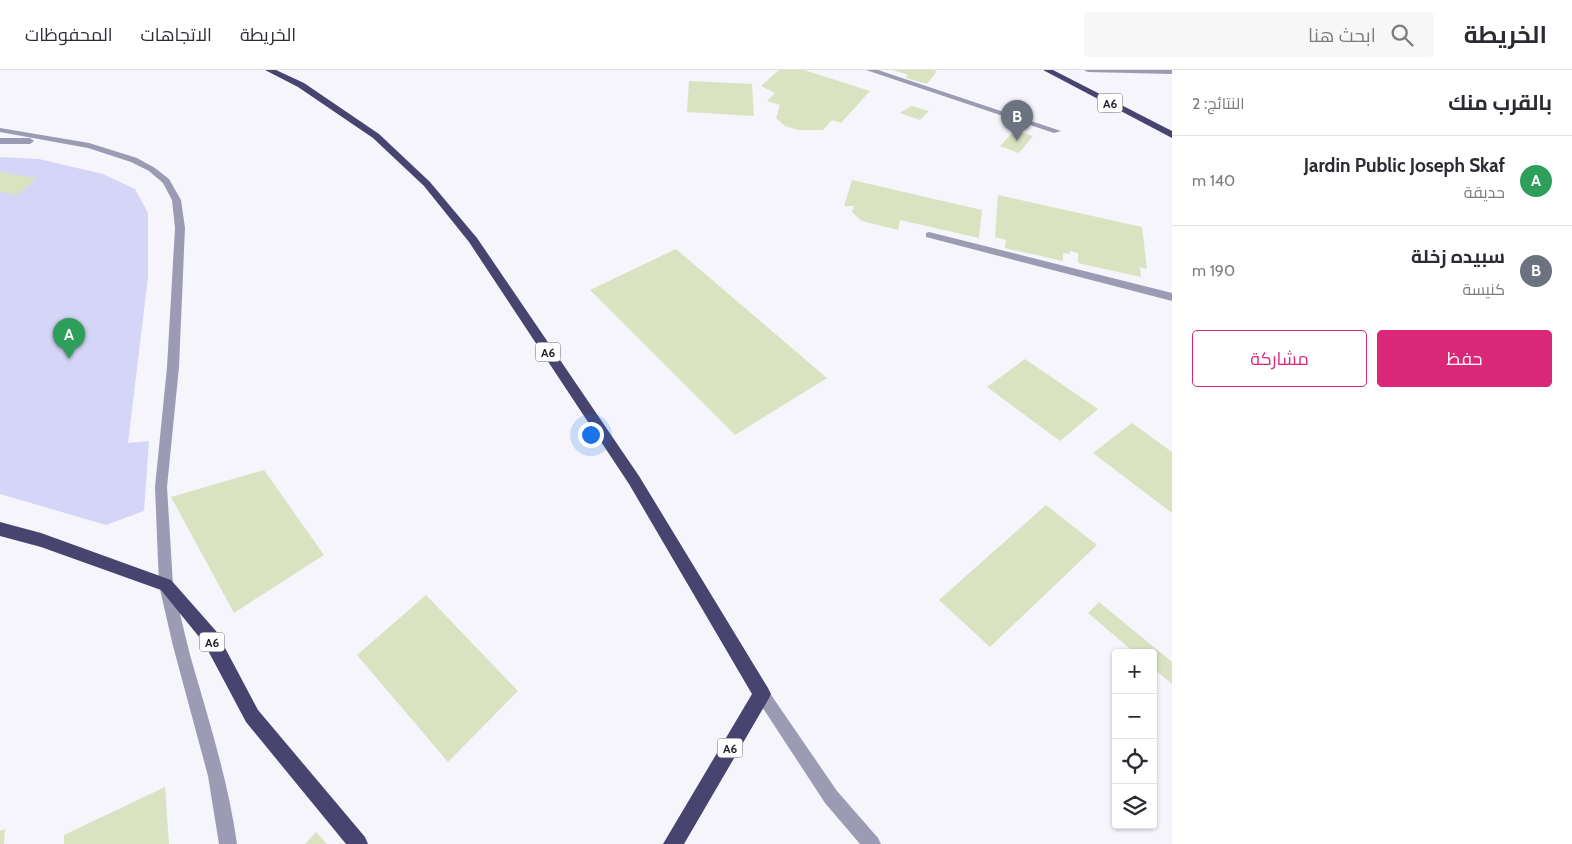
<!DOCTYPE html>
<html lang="ar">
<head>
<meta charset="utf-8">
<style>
	:root { --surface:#fff; --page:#f7f7f7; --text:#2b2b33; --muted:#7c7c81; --line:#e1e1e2; --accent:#db2777 }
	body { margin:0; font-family:Cabin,Cairo,sans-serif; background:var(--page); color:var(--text); direction:rtl }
	.controls { position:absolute; right:15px; bottom:15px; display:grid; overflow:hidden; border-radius:5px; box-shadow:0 1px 4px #0004 }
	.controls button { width:45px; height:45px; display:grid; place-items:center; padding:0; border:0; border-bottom:1px solid var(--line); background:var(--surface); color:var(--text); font:25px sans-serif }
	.you { position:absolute; left:590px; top:364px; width:18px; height:18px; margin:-12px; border:4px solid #fff; border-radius:50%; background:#1a73e8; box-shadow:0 0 0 8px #1a73e833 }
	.badge { display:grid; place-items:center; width:32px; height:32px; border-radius:50%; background:var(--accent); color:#fff; font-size:16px; font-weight:700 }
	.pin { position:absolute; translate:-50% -41px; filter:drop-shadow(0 1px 2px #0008) }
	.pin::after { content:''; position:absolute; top:26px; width:18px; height:15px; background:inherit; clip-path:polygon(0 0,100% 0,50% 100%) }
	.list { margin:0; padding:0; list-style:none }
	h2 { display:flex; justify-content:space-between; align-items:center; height:65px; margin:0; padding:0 20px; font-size:21px }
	h2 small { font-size:16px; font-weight:400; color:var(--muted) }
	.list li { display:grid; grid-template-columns:32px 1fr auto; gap:15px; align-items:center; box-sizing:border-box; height:90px; padding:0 20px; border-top:1px solid var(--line) }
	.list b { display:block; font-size:19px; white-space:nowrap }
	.list p { margin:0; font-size:16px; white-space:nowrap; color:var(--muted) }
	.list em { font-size:16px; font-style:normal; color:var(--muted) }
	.actions { display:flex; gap:10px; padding:15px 20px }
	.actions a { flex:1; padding:11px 0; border:1px solid var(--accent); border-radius:5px; text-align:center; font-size:18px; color:var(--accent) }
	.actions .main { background:var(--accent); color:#fff }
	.icon { flex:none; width:28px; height:28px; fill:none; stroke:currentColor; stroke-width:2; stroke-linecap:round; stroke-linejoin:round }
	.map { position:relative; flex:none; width:1172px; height:774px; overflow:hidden; direction:ltr }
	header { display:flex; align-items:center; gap:30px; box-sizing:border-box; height:70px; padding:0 25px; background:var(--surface); border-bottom:1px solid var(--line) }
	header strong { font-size:24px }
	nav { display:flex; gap:28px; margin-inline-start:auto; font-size:18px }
	.search { width:350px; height:45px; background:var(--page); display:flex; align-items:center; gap:12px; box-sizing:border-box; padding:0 18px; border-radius:5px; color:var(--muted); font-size:19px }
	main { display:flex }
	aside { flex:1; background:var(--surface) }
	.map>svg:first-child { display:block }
	.green { fill:#d5d5f8 }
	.building { fill:#d9e3c2 }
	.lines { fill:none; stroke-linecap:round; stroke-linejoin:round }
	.service { fill:#9c9bb4; fill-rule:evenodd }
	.minor { fill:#9c9bb4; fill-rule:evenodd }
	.tertiary { fill:#9c9bb4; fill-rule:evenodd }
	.trunk { fill:#484470; fill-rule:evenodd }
	.labels { text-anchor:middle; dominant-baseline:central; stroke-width:4.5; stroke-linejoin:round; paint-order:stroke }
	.shield { fill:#fff; stroke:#62626b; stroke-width:1 }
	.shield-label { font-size:12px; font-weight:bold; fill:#1f1f2b }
</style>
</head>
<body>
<header>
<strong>الخريطة</strong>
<div class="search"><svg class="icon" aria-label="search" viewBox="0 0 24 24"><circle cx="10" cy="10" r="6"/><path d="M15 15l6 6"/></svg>ابحث هنا</div>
<nav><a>الخريطة</a><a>الاتجاهات</a><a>المحفوظات</a></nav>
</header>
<main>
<aside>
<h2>بالقرب منك<small>النتائج: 2</small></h2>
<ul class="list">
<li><span class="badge" style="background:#2e9e5b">A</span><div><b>Jardin Public Joseph Skaf</b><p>حديقة</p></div><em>140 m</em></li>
<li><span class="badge" style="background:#6b7280">B</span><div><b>سبيده زخلة</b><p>كنيسة</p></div><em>190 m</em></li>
</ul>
<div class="actions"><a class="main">حفظ</a><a>مشاركة</a></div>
</aside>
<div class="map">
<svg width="1172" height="774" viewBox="0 0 1172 774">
	<rect width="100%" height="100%" fill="#f5f5fb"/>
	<path class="green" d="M0 87 39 89 103 104 135 119 148 143V207L128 373 149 371 144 441 106 455 0 424Z"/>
	<g class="building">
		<path d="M779 0H804L870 21 841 53 832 50 823 60H798L785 56 776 48 780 35 767 31 775 23 761 16Z"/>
		<path d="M893 0H933L937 1 927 14 906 8 908 5Z"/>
		<path d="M689 11 752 14 754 46 687 42Z"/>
		<path d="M911 36 929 41 920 50 900 43Z"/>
		<path d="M1015 60 1033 66 1019 83 1000 76Z"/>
		<path d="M0 102 37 108 18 125 0 122Z"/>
		<path d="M852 110 982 140 979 168 900 150 898 160 862 151 852 142 854 136H844Z"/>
		<path d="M998 125 1142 157 1147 199 1140 197 1141 207 1078 193V183L1070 181V184L1063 183V191L1005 178 1006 170 995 167Z"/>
		<path d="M676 179 827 308 735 365 590 220Z"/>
		<path d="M1025 289 1098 339 1060 371 987 317Z"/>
		<path d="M1132 353 1172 382V443L1093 383Z"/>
		<path d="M264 400 324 485 234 543 171 427Z"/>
		<path d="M1046 435 1097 475 990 577 939 530Z"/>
		<path d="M426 525 518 621 448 692 357 585Z"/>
		<path d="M1099 532 1172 592V614L1153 598V583H1135L1088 543Z"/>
		<path d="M165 717 169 774H64V765Z"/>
		<path d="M5 759 4 774H0V761Z"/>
		<path d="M316 762 327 774H305Z"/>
	</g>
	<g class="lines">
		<path class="service" d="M866 0H878L1061 61 1054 63Z"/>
		<g class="minor">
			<path d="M1084 0H1172V4L1088 2Z"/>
			<path d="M929 162 1172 223V231L926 167V163Z"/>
			<path d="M166 508 171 510 173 515C179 538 184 562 190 585 208 648 228 709 237 774H219L208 706 173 576 159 515 161 510Z"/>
		</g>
		<g class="tertiary">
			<path d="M0 58 89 73 137 88 155 98 169 109 181 130 185 158 179 297 167 417 173 515 171 520 166 522 161 520 159 515 155 417 167 297 175 158 172 130 163 113 149 101 131 92 88 78 0 62Z"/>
			<path d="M0 68H30L34 71 30 74H0Z"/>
			<path d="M762 616 767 619 837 721 878 768 881 774H860L825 733 757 629 754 624 757 619Z"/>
		</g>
		<g class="trunk">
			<path d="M265 0H276L304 13 379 64 430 112 477 168 639 406 768 618 771 624 768 630 684 774H663L752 624 629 414 469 172 424 116 373 68 298 17Z"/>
			<path d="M1043 0H1053L1172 61V68Z"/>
			<path d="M0 452 41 463 171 510 216 561 258 640 365 767 368 774H346L246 652 204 573 161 520 41 477 0 466Z"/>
		</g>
	</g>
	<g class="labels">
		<g class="shield">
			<rect x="1097.5" y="23.5" width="25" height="19" rx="4"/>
			<rect x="535.5" y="272.5" width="25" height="19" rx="4"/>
			<rect x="199.5" y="562.5" width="25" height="19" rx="4"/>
			<rect x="717.5" y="668.5" width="25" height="19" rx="4"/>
		</g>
		<g class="shield-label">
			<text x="1110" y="33">A6</text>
			<text x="548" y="282">A6</text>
			<text x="212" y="572">A6</text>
			<text x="730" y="678">A6</text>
		</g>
	</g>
</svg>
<div class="controls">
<button>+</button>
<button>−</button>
<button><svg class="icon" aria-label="locate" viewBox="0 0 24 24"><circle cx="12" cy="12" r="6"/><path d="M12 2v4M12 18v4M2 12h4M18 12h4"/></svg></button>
<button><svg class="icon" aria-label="layers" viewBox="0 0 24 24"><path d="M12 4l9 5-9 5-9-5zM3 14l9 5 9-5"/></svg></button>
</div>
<div class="you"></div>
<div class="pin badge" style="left:69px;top:289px;background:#2e9e5b">A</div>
<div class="pin badge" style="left:1017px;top:71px;background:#6b7280">B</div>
</div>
</main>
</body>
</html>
